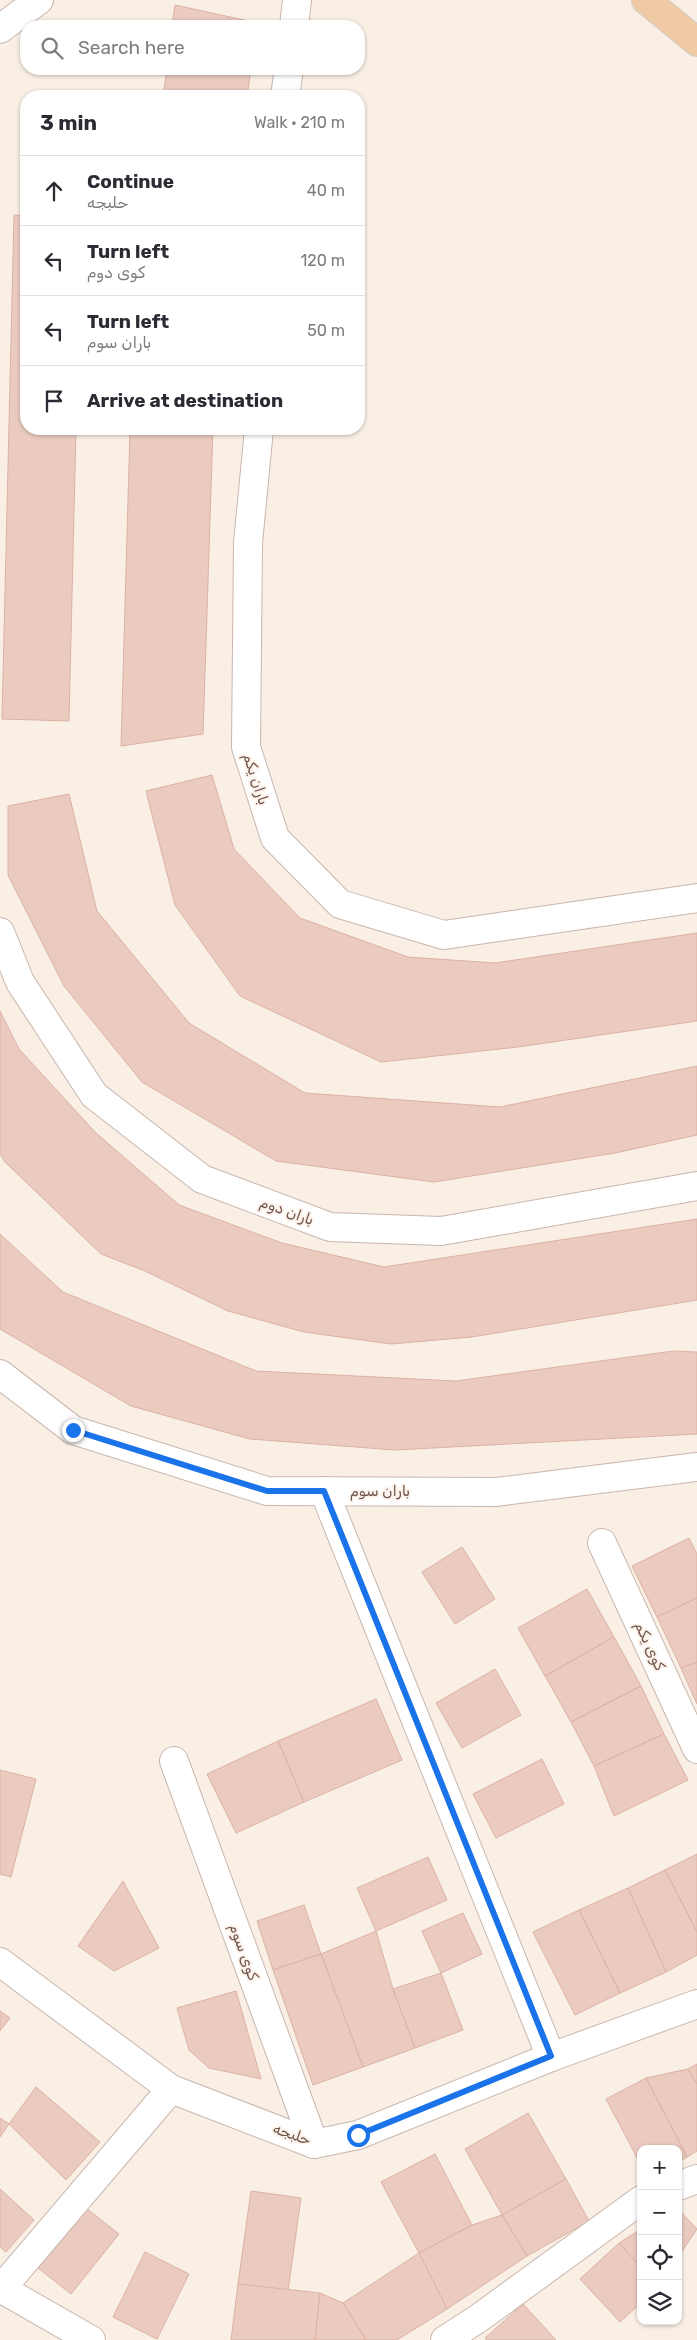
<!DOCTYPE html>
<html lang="en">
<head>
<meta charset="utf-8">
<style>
	:root { --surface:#fff; --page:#f7f7f7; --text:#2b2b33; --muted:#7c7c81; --line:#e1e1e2 }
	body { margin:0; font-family:Rubik,"Noto Naskh Arabic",sans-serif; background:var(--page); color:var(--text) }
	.controls { position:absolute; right:15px; bottom:15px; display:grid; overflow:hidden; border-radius:10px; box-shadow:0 1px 4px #0004 }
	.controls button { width:45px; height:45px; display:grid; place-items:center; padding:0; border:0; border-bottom:1px solid var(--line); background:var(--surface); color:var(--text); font:25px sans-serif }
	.stop { position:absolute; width:15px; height:15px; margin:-11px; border:4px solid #1a73e8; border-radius:50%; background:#fff }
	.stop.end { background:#1a73e8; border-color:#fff; box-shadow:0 1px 5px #0008 }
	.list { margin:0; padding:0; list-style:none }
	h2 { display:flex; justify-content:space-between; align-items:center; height:65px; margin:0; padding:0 20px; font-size:21px }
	h2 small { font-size:16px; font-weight:400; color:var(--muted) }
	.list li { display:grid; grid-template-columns:32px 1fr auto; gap:15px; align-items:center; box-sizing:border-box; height:70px; padding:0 20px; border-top:1px solid var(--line) }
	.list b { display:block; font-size:19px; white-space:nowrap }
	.list p { margin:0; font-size:16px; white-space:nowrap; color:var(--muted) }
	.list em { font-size:16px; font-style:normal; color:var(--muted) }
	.icon { flex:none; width:28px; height:28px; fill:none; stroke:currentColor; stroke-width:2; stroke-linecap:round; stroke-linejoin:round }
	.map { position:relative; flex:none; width:697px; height:2340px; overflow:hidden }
	.search { position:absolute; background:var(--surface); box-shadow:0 1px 4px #0004; left:20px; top:20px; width:345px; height:55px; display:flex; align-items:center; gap:12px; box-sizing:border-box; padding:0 18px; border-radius:20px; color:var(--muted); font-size:19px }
	.panel { position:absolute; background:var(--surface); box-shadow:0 1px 4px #0004; left:20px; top:90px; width:345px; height:345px; border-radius:20px }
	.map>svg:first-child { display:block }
	.building { fill:#ebcbc0; stroke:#dcb1a3 }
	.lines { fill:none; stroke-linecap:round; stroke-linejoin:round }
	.minor-casing { stroke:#c9b6ad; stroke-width:30 }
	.major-casing { stroke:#d4ccca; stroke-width:30 }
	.minor { stroke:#fff; stroke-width:28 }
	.major { stroke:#f0caa5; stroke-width:28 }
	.route { stroke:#1a73e8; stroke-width:6 }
	.labels { text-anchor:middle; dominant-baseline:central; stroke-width:4; stroke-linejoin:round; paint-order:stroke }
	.street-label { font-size:15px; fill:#6f554e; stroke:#fdf3eb }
</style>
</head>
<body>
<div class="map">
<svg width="697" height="2340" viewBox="0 0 697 2340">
	<rect width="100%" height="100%" fill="#f9efe5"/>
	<g class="building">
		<path d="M175 5 258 23 257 26H172Z"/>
		<path d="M167 69H251L247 96H163Z"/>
		<path d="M14 215 26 216V429H76L69 721 2 719Z"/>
		<path d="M130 429H213L203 734 121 746Z"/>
		<path d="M212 775 234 849 300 918 408 957 495 963 697 933V1021L518 1047 381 1062 240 996 175 905 146 791Z"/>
		<path d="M69 794 97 911 189 1023 305 1093 500 1107 697 1066V1135L615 1153 434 1182 276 1161 142 1082 64 986 8 875V806Z"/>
		<path d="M0 1011 19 1049 95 1132 179 1205 282 1243 384 1267 697 1219V1300L472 1337 391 1344 304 1332 228 1311 145 1271 101 1254 5 1162 0 1154Z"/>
		<path d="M0 1234 63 1292 256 1371 456 1381 673 1351 697 1352V1434L395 1450 250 1439 131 1406 0 1329Z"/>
		<path d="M689 1538 697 1554V1598L657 1617 632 1566Z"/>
		<path d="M462 1547 495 1599 455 1624 422 1572Z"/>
		<path d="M587 1589 614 1637 545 1676 518 1628Z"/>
		<path d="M697 1598V1662L681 1668 657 1617Z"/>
		<path d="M614 1637 641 1686 571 1722 545 1676Z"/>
		<path d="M697 1662V1704L681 1668Z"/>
		<path d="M495 1669 521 1715 462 1748 436 1703Z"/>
		<path d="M641 1686 664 1734 594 1766 571 1722Z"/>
		<path d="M376 1699 402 1760 304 1802 278 1741Z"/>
		<path d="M664 1734 688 1780 614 1816 594 1766Z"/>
		<path d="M278 1741 304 1802 236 1833 207 1774Z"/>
		<path d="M542 1759 564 1804 496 1838 473 1794Z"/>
		<path d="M0 1770 36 1779 11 1877 0 1874Z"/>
		<path d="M697 1854V1932L665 1870Z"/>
		<path d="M428 1857 447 1900 376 1931 357 1888Z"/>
		<path d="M665 1870 697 1932V1955L666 1972 628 1888Z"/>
		<path d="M123 1881 159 1948 114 1971 78 1946Z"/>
		<path d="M628 1888 666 1972 620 1993 579 1910Z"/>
		<path d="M304 1905 321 1954 273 1970 257 1921Z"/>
		<path d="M579 1910 620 1993 575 2015 533 1932Z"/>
		<path d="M463 1913 482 1954 441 1973 422 1931Z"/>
		<path d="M376 1931 393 1989 415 2048 363 2067 321 1954Z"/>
		<path d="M321 1954 363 2067 313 2085 273 1970Z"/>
		<path d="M441 1973 463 2030 415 2048 393 1989Z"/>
		<path d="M236 1991 261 2079 209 2068 189 2050 177 2008Z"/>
		<path d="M0 2011 10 2018 0 2031Z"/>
		<path d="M697 2064V2084L688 2069Z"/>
		<path d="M688 2069 697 2084V2151L687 2157 646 2078Z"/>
		<path d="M646 2078 687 2157 678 2162V2149H641V2165L606 2099Z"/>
		<path d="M36 2087 100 2142 66 2180 9 2124Z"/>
		<path d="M528 2113 566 2179 502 2215 465 2149Z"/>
		<path d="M0 2118 9 2124 0 2137Z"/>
		<path d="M435 2154 472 2225 419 2253 381 2182Z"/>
		<path d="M566 2179 589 2221 527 2256 502 2215Z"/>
		<path d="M0 2189 34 2220 6 2252 0 2247Z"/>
		<path d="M251 2191 301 2198 288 2291 238 2284Z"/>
		<path d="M86 2208 119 2234 71 2294 38 2268Z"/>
		<path d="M678 2209 697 2229 678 2257Z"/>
		<path d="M502 2215 527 2256 447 2309 419 2253 472 2225Z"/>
		<path d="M641 2229V2267L619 2243Z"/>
		<path d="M619 2243 641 2267V2303L620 2322 580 2279Z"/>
		<path d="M145 2252 189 2274 157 2339 113 2317Z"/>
		<path d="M419 2253 447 2309 397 2340H366L343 2303Z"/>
		<path d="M238 2284 320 2293 315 2340H231Z"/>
		<path d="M320 2293 343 2303 366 2340H315Z"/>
		<path d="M523 2304 556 2340H487L485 2338Z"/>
	</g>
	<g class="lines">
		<g class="minor-casing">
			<g id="minor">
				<path d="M294 26 297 0"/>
				<path d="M0 29 39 0"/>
				<path d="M285 96 289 69"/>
				<path d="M259 429 248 543 246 747 275 838 340 904 444 935 697 898"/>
				<path d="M0 932 20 982 94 1095 202 1179 330 1227 441 1231 697 1186"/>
				<path d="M0 1374 73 1430 267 1491 496 1492 697 1467"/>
				<path d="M324 1491 551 2057"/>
				<path d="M602 1543 697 1749"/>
				<path d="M174 1761 314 2144"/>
				<path d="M0 1962 171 2089 314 2144 358 2135 551 2057 697 2004"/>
				<path d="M678 2186 697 2179"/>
				<path d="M0 2288 91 2340"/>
				<path d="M1 2289 171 2089"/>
				<path d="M445 2340 479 2318 641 2200"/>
			</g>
		</g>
		<g class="major-casing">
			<path id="major" d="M646 0 697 42"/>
		</g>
		<use href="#minor" class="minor"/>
		<use href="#major" class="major"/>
	</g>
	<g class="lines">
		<path class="route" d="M73 1430 267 1491H324L551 2056 358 2135"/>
	</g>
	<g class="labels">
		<g class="street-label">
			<text transform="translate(256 779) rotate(72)">باران یکم</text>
			<text transform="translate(287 1211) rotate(20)">باران دوم</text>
			<text x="380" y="1491">باران سوم</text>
			<text transform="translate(650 1646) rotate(65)">کوی یکم</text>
			<text transform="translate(244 1952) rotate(70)">کوی سوم</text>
			<text transform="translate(292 2134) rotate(19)">حلبجه</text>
		</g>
	</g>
</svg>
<div class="controls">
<button>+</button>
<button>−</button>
<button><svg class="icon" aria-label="locate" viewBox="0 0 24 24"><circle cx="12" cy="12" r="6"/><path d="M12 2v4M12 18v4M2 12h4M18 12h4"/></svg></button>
<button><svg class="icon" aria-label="layers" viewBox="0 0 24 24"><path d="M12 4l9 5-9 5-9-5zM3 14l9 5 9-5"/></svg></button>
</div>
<div class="stop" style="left:358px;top:2135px"></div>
<div class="stop end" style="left:73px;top:1430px"></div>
<div class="search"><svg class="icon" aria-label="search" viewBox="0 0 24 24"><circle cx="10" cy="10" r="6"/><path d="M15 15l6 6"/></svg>Search here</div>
<section class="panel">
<h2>3 min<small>Walk · 210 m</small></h2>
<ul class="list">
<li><svg class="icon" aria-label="ahead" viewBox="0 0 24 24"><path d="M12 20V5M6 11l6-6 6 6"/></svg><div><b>Continue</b><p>حلبجه</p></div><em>40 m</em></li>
<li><svg class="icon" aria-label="left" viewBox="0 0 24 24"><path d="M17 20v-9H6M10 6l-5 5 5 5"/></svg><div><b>Turn left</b><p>کوی دوم</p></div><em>120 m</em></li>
<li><svg class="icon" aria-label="left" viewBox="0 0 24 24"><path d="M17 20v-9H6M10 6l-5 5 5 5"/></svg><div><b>Turn left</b><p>باران سوم</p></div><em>50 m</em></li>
<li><svg class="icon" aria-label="arrive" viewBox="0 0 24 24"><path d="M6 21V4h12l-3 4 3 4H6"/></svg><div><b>Arrive at destination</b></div></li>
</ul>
</section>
</div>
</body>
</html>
